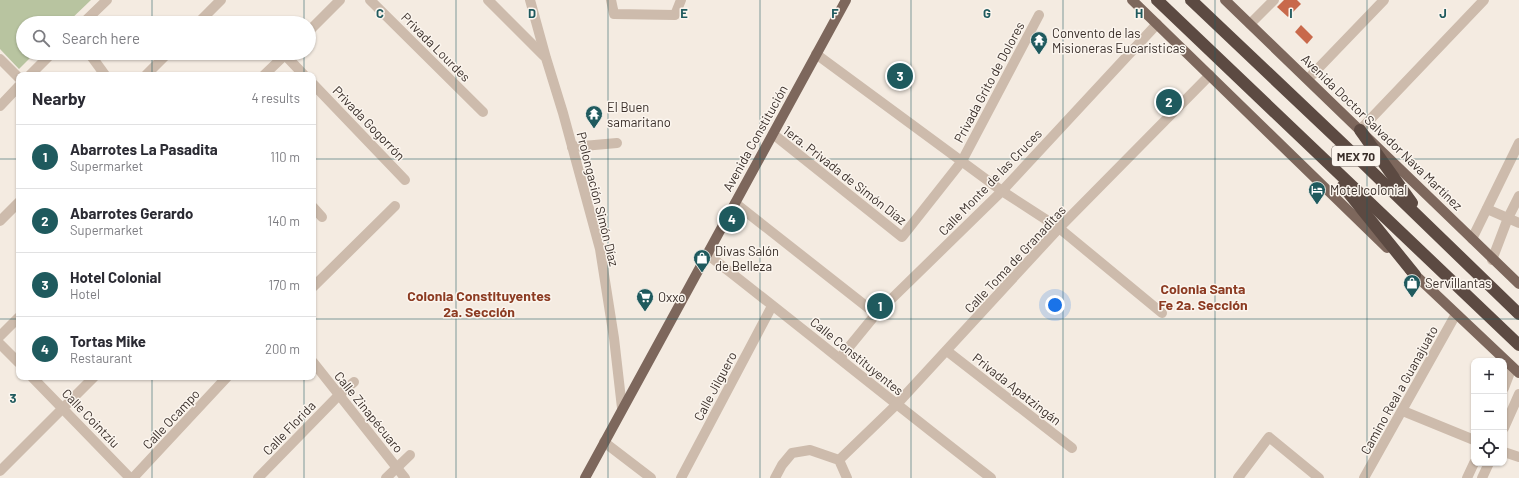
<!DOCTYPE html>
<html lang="en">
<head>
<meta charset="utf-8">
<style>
	:root { --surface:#fff; --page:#f7f7f7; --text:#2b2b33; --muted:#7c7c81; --line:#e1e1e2; --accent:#1f5a5e }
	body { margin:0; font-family:Barlow,sans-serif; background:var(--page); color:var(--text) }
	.controls { position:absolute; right:12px; bottom:12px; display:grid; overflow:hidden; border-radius:8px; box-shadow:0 1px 3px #0004 }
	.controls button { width:36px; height:36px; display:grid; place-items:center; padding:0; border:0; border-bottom:1px solid var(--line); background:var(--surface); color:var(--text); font:20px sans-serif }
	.you { position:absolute; left:1055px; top:305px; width:14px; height:14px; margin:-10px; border:3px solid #fff; border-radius:50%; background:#1a73e8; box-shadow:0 0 0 6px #1a73e833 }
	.badge { display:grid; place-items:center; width:26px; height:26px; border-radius:50%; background:var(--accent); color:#fff; font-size:13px; font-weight:700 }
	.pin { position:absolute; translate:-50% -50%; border:2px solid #fff; box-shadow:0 1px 4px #0006 }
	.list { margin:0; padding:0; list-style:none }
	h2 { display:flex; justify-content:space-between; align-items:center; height:52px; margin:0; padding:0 16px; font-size:17px }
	h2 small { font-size:13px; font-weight:400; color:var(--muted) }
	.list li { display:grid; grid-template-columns:26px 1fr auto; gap:12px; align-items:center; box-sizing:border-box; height:64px; padding:0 16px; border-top:1px solid var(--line) }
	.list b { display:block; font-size:15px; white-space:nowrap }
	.list p { margin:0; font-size:13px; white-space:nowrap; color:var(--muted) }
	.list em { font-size:13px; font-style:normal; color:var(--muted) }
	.icon { flex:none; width:22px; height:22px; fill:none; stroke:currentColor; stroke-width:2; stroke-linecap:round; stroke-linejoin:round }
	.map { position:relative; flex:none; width:1519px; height:478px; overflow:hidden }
	.search { position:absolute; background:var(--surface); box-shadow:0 1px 3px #0004; left:16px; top:16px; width:300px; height:44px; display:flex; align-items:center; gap:10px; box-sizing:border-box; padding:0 14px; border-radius:22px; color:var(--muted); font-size:15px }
	.panel { position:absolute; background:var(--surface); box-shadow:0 1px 3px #0004; left:16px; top:72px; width:300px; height:308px; border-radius:8px }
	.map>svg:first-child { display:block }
	.green { fill:#b8c4a0 }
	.building { fill:#c8694b }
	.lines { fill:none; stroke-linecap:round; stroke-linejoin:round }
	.minor { stroke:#cdbbac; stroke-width:10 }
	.major { stroke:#7d675c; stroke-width:10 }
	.highway { stroke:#5c4a42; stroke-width:12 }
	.grid { fill:none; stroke:#1f5a5e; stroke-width:1; stroke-opacity:0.55 }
	.labels { text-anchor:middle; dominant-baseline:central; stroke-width:3; stroke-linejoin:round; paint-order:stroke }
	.shield { fill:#fbf5ee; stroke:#756b66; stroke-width:1 }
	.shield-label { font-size:12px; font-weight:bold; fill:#3b302b }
	.poi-label { font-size:13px; fill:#3b302b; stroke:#fbf5ee; text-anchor:start }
	.street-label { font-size:13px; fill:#3b302b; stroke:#fbf5ee }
	.neighbourhood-label { font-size:14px; font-weight:bold; fill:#8c3b22; stroke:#fbf5ee }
	.grid-label { font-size:13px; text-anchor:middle; font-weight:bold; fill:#1f5a5e; stroke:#fbf5ee; stroke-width:3; stroke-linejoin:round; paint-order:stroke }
</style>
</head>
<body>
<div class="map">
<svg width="1519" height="478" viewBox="0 0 1519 478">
	<rect width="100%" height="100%" fill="#f4ebe1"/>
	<path class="green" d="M0 0H91L67 23H23V53H35L19 69 0 49Z"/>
	<g class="building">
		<path d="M1284 0H1297L1301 4 1288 17 1277 7Z"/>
		<path d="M1301 25 1313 37 1307 44 1295 32Z"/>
	</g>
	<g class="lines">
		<g class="minor">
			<path d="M370 0 483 112"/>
			<path d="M488 0 544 56"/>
			<path d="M530 0 546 58 563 113 600 249 614 338 622 408"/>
			<path d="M611 0 614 14 675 15 681 0"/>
			<path d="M83 23 107 0"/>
			<path d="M198 23 221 0"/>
			<path d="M1250 24 1274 0"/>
			<path d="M309 31 340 0"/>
			<path d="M89 53 105 75"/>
			<path d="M816 54 1002 191 1059 228 1162 313"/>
			<path d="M285 55 304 75"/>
			<path d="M0 59 19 78"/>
			<path d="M30 75 52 53"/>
			<path d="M146 75 168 53"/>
			<path d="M264 75 287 53"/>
			<path d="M1308 79 1384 0"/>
			<path d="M313 84 405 180"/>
			<path d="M0 106 19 86"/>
			<path d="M1360 130 1484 0"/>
			<path d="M773 134 902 237 962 161 1039 15"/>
			<path d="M572 147 617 143"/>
			<path d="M735 203 876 314"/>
			<path d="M313 207 322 217"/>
			<path d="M1487 209 1519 223"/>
			<path d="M0 221 19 202"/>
			<path d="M1472 239 1519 143"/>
			<path d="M707 254C802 328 895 404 991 478"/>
			<path d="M1492 260 1508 218 1519 196"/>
			<path d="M313 287 395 206"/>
			<path d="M0 336 19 317"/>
			<path d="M0 344 19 363"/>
			<path d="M947 351 1072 448"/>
			<path d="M840 358 876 314 1002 191 1157 24"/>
			<path d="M313 362 405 478"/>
			<path d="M32 377 130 478"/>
			<path d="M1504 388 1512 367"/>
			<path d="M1403 411 1474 440"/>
			<path d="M1504 428 1519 394"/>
			<path d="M604 442 651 478"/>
			<path d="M1504 452 1519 457"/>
			<path d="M839 460 896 405 1059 228 1210 75"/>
			<path d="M0 471 94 377"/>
			<path d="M133 478 227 377"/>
			<path d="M258 478 339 395 354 382"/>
			<path d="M386 478 410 455"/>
			<path d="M681 478 772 306"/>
			<path d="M775 478 782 465 792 453 810 450 839 460 847 478"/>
			<path d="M1238 478 1269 437 1319 478"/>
			<path d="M1364 478 1456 314"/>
			<path d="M1467 478 1474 463"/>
			<path d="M1482 478 1489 463"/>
		</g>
		<g class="major">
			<path d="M1132 0 1387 248"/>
			<path d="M1225 0 1519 284"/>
			<path d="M1410 270 1519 373"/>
			<path d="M585 478 846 0"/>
		</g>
		<g class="highway">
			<path d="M1157 0 1519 345"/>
			<path d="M1191 0 1363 163 1519 314"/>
			<path d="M1360 130 1412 203"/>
			<path d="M1343 186 1415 275"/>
		</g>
	</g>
	<path class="grid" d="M152 0V23M304 0V23M456 0V478M608 0V478M760 0V478M911 0V478M1063 0V478M1215 0V478M1367 0V478M152 53V75M304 53V75M0 159H19M313 159H1519M0 319H19M313 319H1519M152 377V478M304 377V478"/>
	<defs>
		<g id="temple-pin" transform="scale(0.9)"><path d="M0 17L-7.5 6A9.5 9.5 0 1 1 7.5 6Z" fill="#1f5a5e" stroke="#fbf5ee"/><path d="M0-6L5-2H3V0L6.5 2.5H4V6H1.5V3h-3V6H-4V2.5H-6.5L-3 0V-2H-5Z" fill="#fff"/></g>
		<g id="hotel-pin" transform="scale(0.9)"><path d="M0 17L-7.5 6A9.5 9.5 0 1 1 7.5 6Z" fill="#1f5a5e" stroke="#fbf5ee"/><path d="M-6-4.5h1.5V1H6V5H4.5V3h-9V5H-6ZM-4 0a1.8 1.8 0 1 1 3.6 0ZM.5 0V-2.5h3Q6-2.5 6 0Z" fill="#fff"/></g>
		<g id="shop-pin" transform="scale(0.9)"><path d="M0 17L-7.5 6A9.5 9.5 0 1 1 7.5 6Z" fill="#1f5a5e" stroke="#fbf5ee"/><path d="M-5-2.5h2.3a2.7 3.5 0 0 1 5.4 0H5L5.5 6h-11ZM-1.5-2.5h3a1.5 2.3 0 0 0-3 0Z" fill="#fff"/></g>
		<g id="supermarket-pin" transform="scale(0.9)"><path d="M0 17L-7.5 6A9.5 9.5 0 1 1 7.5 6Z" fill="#1f5a5e" stroke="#fbf5ee"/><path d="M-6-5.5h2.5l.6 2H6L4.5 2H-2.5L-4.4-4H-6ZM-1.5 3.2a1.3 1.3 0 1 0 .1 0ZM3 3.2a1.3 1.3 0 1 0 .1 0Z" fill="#fff"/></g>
	</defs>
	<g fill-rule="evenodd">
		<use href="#temple-pin" x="1039" y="40"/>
		<use href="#temple-pin" x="594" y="114"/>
		<use href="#hotel-pin" x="1317" y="190"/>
		<use href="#shop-pin" x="702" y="258"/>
		<use href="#shop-pin" x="1412" y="283"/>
		<use href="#supermarket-pin" x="645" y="297"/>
	</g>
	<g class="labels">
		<rect class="shield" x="1332" y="146" width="48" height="20" rx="3"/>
		<g class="shield-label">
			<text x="1356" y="156">MEX 70</text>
		</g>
		<g class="poi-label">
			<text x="1052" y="33">Convento de las<tspan x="1052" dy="15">Misioneras Eucaristicas</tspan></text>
			<text x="607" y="107">El Buen<tspan x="607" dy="15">samaritano</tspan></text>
			<text x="1330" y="190">Motel colonial</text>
			<text x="715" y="251">Divas Salón<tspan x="715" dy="15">de Belleza</tspan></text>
			<text x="1425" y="283">Servillantas</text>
			<text x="658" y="297">Oxxo</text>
		</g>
		<g class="street-label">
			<text transform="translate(436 47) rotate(45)">Privada Lourdes</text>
			<text transform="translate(989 82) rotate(-62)">Privada Grito de Dolores</text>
			<text transform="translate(369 123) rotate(46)">Privada Gogorrón</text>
			<text transform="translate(1382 132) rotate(44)">Avenida Doctor Salvador Nava Martínez</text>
			<text transform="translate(755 138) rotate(-61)">Avenida Constitución</text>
			<text transform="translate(845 175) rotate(38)">1era. Privada de Simón Díaz</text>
			<text transform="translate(990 182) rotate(-46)">Calle Monte de las Cruces</text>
			<text transform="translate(598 199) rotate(76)">Prolongación Simón Díaz</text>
			<text transform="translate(1015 259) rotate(-47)">Calle Toma de Granaditas</text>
			<text transform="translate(857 356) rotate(39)">Calle Constituyentes</text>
			<text transform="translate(715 386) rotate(-62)">Calle Jilguero</text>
			<text transform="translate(1017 389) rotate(38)">Privada Apatzingán</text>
			<text transform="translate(1399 390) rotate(-61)">Camino Real a Guanajuato</text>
			<text transform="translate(369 412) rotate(51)">Calle Zinapécuaro</text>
			<text transform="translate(91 418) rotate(46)">Calle Cointziu</text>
			<text transform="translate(171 419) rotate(-47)">Calle Ocampo</text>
			<text transform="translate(289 428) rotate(-46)">Calle Florida</text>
		</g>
		<g class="neighbourhood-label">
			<text x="1203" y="288">Colonia Santa<tspan x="1203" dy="16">Fe 2a. Sección</tspan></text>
			<text x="479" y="295">Colonia Constituyentes<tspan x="479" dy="16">2a. Sección</tspan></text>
		</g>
	</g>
	<g class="grid-label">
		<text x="380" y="18">C</text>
		<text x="532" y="18">D</text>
		<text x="684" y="18">E</text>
		<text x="835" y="18">F</text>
		<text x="987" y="18">G</text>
		<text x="1139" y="18">H</text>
		<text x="1291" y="18">I</text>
		<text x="1443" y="18">J</text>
		<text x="13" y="403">3</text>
	</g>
</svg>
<div class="controls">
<button>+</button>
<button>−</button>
<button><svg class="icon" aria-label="locate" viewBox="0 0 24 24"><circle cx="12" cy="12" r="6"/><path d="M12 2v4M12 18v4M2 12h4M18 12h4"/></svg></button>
</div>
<div class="you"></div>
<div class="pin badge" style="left:880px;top:306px">1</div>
<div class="pin badge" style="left:1169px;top:102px">2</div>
<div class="pin badge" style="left:900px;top:76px">3</div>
<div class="pin badge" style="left:732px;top:219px">4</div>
<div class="search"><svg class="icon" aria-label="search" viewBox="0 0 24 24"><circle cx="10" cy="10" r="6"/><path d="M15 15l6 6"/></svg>Search here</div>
<section class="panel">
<h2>Nearby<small>4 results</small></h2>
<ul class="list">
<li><span class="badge">1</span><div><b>Abarrotes La Pasadita</b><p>Supermarket</p></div><em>110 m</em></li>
<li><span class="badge">2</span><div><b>Abarrotes Gerardo</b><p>Supermarket</p></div><em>140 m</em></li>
<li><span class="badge">3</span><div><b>Hotel Colonial</b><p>Hotel</p></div><em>170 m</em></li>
<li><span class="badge">4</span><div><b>Tortas Mike</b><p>Restaurant</p></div><em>200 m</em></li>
</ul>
</section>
</div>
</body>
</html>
